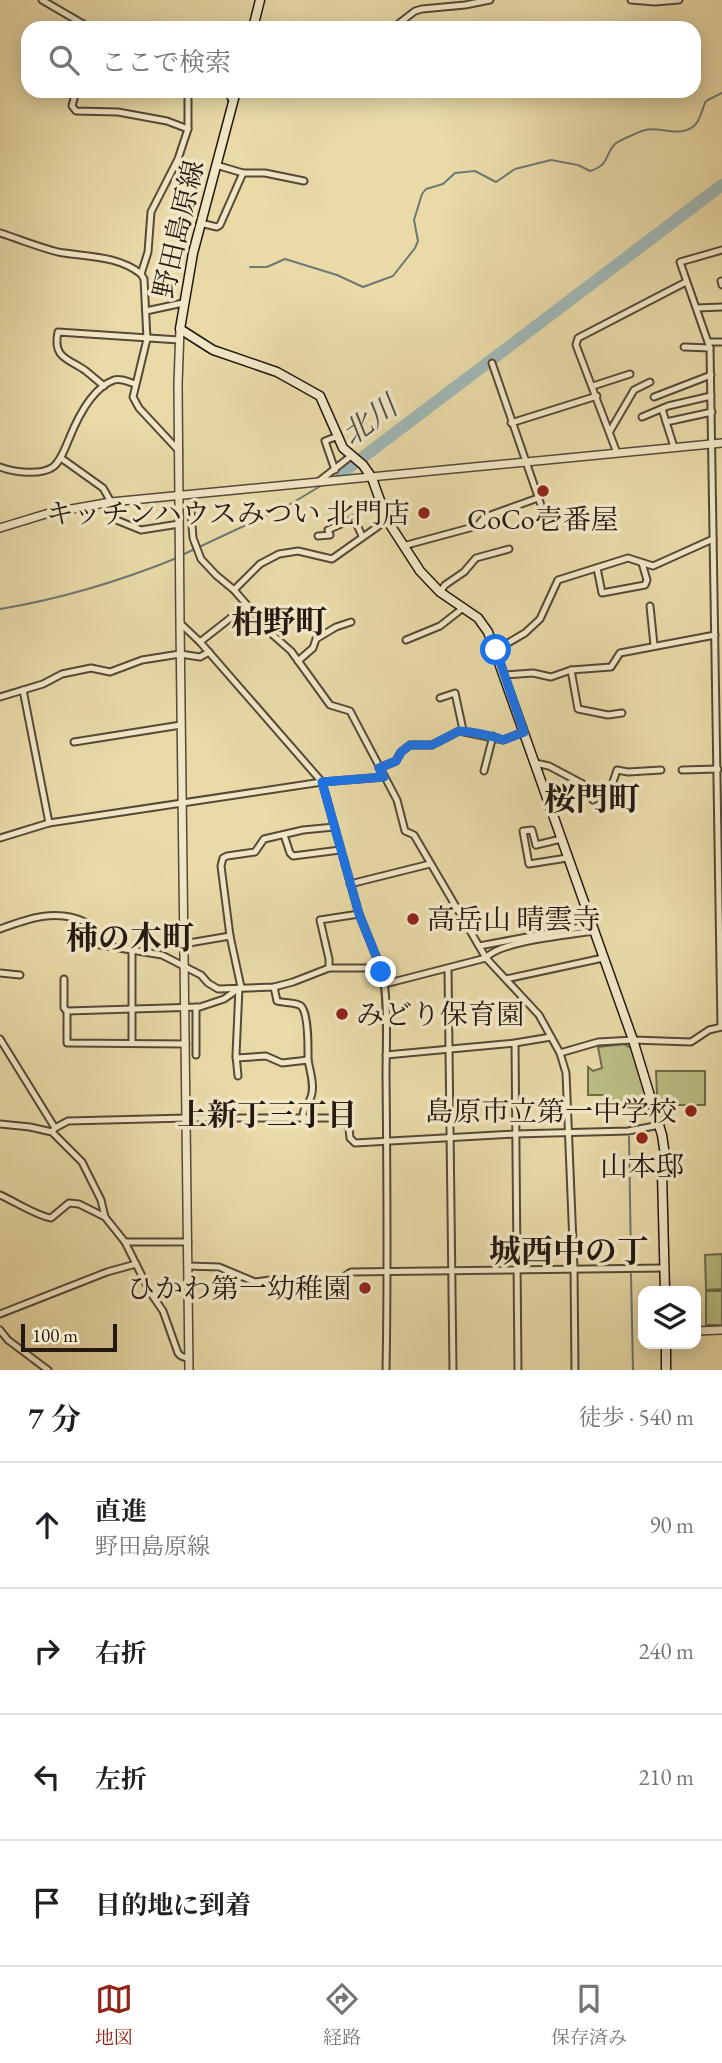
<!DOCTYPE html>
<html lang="ja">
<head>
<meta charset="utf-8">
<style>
	:root { --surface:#fff; --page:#f2f2f2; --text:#202124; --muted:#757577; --line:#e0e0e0; --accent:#8f2418 }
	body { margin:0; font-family:"EB Garamond","Noto Serif JP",serif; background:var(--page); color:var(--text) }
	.controls { position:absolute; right:21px; bottom:21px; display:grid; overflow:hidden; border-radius:14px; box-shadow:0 4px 18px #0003 }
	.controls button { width:63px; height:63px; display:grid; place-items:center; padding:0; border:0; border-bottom:2px solid var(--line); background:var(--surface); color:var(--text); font:35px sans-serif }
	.scale { position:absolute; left:21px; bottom:18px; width:96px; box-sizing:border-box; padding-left:7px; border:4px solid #241911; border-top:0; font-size:19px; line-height:24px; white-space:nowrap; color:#241911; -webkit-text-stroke:5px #f1e7c6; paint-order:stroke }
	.stop { position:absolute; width:21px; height:21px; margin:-16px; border:5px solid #1a73e8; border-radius:50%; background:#fff }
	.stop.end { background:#1a73e8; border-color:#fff; box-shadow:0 2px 7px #0008 }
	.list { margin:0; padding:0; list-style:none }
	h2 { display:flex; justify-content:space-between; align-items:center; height:91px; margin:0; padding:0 28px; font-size:30px }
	h2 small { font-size:23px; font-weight:400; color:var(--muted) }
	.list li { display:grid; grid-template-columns:46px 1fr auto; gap:21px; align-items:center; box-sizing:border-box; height:126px; padding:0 28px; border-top:2px solid var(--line) }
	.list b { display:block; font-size:26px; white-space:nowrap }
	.list p { margin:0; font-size:23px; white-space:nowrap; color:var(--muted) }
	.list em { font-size:23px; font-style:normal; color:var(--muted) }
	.icon { flex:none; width:38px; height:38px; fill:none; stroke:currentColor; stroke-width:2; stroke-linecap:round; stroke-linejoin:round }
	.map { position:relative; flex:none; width:722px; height:1370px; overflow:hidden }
	.search { position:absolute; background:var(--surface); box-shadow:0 4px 18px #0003; left:21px; right:21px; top:21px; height:77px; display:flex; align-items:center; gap:18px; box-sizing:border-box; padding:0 24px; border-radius:21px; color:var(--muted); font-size:26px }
	.sheet { height:595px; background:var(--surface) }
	nav { display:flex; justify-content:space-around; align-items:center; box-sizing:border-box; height:98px; border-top:2px solid var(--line); background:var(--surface); font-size:19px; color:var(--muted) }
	nav a { display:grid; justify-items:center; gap:4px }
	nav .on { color:var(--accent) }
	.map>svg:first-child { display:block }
	.green { fill:#babe85; stroke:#6f6c4b; stroke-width:2 }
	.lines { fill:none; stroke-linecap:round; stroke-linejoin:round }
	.stream { stroke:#6e7873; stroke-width:2 }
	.river { stroke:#9fb7b5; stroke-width:12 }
	.minor-casing { stroke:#554937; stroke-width:9 }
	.tertiary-casing { stroke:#554937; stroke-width:10 }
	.secondary-casing { stroke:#241911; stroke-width:11 }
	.minor { stroke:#f1e7c6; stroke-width:5 }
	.tertiary { stroke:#f1e7c6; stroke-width:7 }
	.secondary { stroke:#f1e7c6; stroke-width:8 }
	.route { stroke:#1a73e8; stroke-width:9 }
	.poi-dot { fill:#8f2418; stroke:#f1e7c6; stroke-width:2.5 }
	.labels { text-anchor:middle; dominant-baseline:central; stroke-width:7; stroke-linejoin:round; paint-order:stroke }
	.street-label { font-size:28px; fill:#241911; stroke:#f1e7c6 }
	.poi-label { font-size:28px; fill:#241911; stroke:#f1e7c6; text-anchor:end }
	.water-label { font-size:30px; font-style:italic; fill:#4f504a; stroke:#f1e7c6 }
	.neighbourhood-label { font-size:30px; font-weight:bold; fill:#241911; stroke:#f1e7c6 }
	.quarter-label { font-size:32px; font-weight:bold; fill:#241911; stroke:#f1e7c6 }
</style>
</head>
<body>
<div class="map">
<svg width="722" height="1370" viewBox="0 0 722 1370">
	<rect width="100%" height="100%" fill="#e9daa8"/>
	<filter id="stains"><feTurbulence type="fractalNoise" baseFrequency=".00286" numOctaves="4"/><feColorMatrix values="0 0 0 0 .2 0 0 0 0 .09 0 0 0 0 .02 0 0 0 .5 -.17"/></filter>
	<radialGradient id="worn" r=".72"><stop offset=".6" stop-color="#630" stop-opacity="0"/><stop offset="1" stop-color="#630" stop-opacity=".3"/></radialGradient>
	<g class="green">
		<path d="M624 1044 632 1049 648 1096 623 1099 619 1107H607L605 1095H588V1067L593 1071 602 1068 598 1047Z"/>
		<path d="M656 1071H705V1105H660L657 1094Z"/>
		<path d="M722 1254V1289L706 1290 705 1255Z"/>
		<rect x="706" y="1291" width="16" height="34"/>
	</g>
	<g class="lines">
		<g class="stream">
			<path d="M250 267H267L285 259 337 275 363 287 393 276 415 248 418 241 414 220 422 194 426 189 443 184 455 173 475 171 496 182 515 169 551 160 578 165 590 171C611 164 604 155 615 144 618 141 641 131 645 130 658 126 680 138 694 126 701 120 702 108 706 101L722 93"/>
			<path d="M334 478 342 473"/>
			<path d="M182 555 287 506 324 484"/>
			<path d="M0 609C61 599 120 581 177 558"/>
			<path d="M629 1137 631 1261"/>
			<path d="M631 1274 633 1370"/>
		</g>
		<path class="river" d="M342 473 722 185"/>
		<g class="minor-casing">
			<g id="minor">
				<path d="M42 0 90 28"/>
				<path d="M631 0 655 2 679 0"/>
				<path d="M393 28 415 11 422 9 465 5 490 0"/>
				<path d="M76 91 72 106 76 111 118 112 167 121 188 129"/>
				<path d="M226 91 233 101"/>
				<path d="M216 165 243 173H265L304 181"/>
				<path d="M200 223 217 227 220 225 243 173"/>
				<path d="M0 233C19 239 38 247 58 252 85 257 118 255 141 274"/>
				<path d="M721 281 722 285"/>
				<path d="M697 308 722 307"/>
				<path d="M146 311 183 303"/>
				<path d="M709 342H722"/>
				<path d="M684 347 710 348"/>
				<path d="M492 363 544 514"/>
				<path d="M104 386C98 381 92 376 86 371 70 359 52 359 58 332L179 340"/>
				<path d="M593 386 630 374"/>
				<path d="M654 397 711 375"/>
				<path d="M662 409 674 447"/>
				<path d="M642 417 668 406 711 396"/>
				<path d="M666 422 712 412"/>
				<path d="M511 423 597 396"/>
				<path d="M610 431 634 390 650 382"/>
				<path d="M179 451 139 408 133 397 147 339 144 279 141 274 148 252 151 212 178 159 188 129V91"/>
				<path d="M617 453 576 345 578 338 686 282"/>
				<path d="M61 458 103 488 111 502"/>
				<path d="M0 467C14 472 40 476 53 467 61 461 65 448 69 439 77 419 92 388 114 380 121 378 129 382 135 384"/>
				<path d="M335 470 325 441 338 436"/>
				<path d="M318 482 351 456"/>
				<path d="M191 512 193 538 201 559 216 575 234 590 274 636 291 651 330 705 350 711 397 800 405 831 414 835 486 958 539 1015 560 1053 566 1073 574 1268 575 1370"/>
				<path d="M114 519 141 530 179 524"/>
				<path d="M318 536 330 535 328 530 354 518 362 536"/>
				<path d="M403 546 477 526 485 517 538 498"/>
				<path d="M597 568 602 593 645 585 647 580 642 563"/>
				<path d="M234 590 260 564 279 554 298 551 332 559 387 520"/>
				<path d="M440 592 445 585 464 572 476 558 509 549"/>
				<path d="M650 606 654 645"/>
				<path d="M180 623 200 642 322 782 359 914 378 961V969"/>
				<path d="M406 640 440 626 463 608"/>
				<path d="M200 642 247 605"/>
				<path d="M496 650 525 633 540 619 558 580 628 558 653 566 713 539"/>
				<path d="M298 661 313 648 316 639 336 627 351 622"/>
				<path d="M571 670 578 709 608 715 622 713"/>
				<path d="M505 675 533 673 551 677 571 670 611 667 620 653 715 635"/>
				<path d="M23 690 49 823"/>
				<path d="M0 697 43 684 62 674 91 668 110 672 142 660 180 654 200 657 209 652"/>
				<path d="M440 698 455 693 463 730"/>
				<path d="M74 742 181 725"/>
				<path d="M535 763 549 766 583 784 593 800 611 788 617 770 628 772 661 770"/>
				<path d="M379 768 396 761 401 752 410 745H432L459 731 503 740 524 732"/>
				<path d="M682 770 718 769"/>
				<path d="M484 771 493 736"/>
				<path d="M284 835 290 853 293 856 340 850"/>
				<path d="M0 838 49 823 322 782 384 777"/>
				<path d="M536 845 532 830 523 831 529 864 567 858"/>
				<path d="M536 845 561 839"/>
				<path d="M350 884 430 864"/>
				<path d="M0 929C27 919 57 908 85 922L88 943 162 955 201 975 208 983 218 989 274 987 293 982 329 968H371L381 972C389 989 386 1051 386 1074 387 1173 388 1271 386 1370"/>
				<path d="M183 944 230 936"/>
				<path d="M479 946 591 925"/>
				<path d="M329 968V959L320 920 359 914"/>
				<path d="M448 969 453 1370"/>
				<path d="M0 973 20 975"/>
				<path d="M64 979V1008L67 1011 200 1007 224 999 238 989"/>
				<path d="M506 979 603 958"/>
				<path d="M385 984 486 958C500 941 569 935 593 931"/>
				<path d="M241 987 230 936 221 866 223 858 227 856 255 852 264 839 303 830 334 827"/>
				<path d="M274 987 277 1001C283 1003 296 1002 301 1006 309 1014 308 1049 308 1060"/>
				<path d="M196 1007V1055"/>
				<path d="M67 1011V1043L186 1044"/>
				<path d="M721 1027 710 348 680 262 722 250"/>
				<path d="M0 1039 55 1128"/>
				<path d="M132 1043V950"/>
				<path d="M515 1043 518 1370"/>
				<path d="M560 1053 598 1042 633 1040 691 1042 709 1030 722 1027"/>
				<path d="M386 1055 515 1043 551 1037"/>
				<path d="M236 1058 266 1056 282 1063 308 1060C310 1071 315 1086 311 1097 308 1106 302 1108 303 1119"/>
				<path d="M238 1076 236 1055 239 988"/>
				<path d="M0 1124 30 1127 52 1132 82 1162 101 1200 105 1217 125 1242 150 1292 163 1311 178 1353 181 1356 189 1359"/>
				<path d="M52 1132 55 1128 68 1121 187 1118H348L350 1138 355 1143 515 1134 628 1131 660 1125"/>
				<path d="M0 1195C14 1201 37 1216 51 1218L69 1203 79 1204 105 1217"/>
				<path d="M125 1242H188"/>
				<path d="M188 1266 219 1267 255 1282 278 1279 306 1289 330 1286 351 1272 664 1268"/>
				<path d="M0 1314 107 1272 136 1264"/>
				<path d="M0 1330 8 1340 48 1370"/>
			</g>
		</g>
		<g class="tertiary-casing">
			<g id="tertiary">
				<path d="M180 329 178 384 180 623 189 1370"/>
				<path d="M0 528 49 513 111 502 722 443"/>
				<path d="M696 1331 722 1330"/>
			</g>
		</g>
		<g class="secondary-casing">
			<g id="secondary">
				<path d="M253 28 260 0"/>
				<path d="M236 91 193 253 180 329 213 350 277 372 320 396 343 448 363 465 372 478 387 520 420 571 440 592 478 618 488 632 633 1040 662 1135 665 1155 662 1173 665 1291"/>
				<path d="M666 1344V1370"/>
			</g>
		</g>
		<use href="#minor" class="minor"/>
		<use href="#tertiary" class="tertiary"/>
		<use href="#secondary" class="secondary"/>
	</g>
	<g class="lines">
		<path class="route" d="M381 972 378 969V961L359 914 322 782 384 777 379 768 396 761 401 752 410 745H432L459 731C470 731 493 736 503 740L524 732 496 650"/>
	</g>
	<g class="poi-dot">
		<circle cx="543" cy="491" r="7"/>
		<circle cx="424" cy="513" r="7"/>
		<circle cx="413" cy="919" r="7"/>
		<circle cx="342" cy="1014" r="7"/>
		<circle cx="691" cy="1111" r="7"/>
		<circle cx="642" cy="1138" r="7"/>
		<circle cx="365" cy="1288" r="7"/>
	</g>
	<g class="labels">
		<g class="street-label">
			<text transform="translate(178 229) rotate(-77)">野田島原線</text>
		</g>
		<g class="poi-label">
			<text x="410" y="513">キッチンハウスみつい 北門店</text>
			<text x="543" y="519" text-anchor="middle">CoCo壱番屋</text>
			<text x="427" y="919" text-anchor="start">高岳山 晴雲寺</text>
			<text x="356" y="1014" text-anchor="start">みどり保育園</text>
			<text x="677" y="1111">島原市立第一中学校</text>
			<text x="642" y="1166" text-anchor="middle">山本邸</text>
			<text x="351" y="1288">ひかわ第一幼稚園</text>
		</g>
		<g class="water-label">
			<text transform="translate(369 420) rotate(-36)">北川</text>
		</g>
		<g class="neighbourhood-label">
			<text x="267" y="1114">上新丁三丁目</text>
		</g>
		<g class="quarter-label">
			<text x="279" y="622">柏野町</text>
			<text x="592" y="799">桜門町</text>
			<text x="130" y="938">柿の木町</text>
			<text x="569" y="1251">城西中の丁</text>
		</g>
	</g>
	<rect width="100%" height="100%" filter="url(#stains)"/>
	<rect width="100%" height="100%" fill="url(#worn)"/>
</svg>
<div class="controls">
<button><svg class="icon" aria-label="layers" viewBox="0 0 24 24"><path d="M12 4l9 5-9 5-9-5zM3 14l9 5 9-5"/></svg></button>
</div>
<div class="scale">100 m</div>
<div class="stop" style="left:496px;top:650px"></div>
<div class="stop end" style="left:381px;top:972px"></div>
<div class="search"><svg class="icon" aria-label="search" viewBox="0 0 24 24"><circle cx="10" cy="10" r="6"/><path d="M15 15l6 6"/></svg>ここで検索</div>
</div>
<section class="sheet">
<h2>7 分<small>徒歩 · 540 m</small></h2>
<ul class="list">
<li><svg class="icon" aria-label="ahead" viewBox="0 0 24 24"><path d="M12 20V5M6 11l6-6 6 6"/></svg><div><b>直進</b><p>野田島原線</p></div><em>90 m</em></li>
<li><svg class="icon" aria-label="right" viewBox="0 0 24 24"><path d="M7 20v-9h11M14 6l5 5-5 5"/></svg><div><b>右折</b></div><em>240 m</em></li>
<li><svg class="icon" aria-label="left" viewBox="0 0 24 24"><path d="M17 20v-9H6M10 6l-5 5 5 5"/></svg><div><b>左折</b></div><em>210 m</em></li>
<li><svg class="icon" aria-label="arrive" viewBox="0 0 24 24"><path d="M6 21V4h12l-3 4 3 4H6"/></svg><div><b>目的地に到着</b></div></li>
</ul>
</section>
<nav>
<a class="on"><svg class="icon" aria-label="map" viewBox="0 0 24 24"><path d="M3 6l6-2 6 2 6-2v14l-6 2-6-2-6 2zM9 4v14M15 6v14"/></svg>地図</a>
<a><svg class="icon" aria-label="directions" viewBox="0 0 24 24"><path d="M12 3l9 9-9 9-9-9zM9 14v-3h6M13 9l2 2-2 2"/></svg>経路</a>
<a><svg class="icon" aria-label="saved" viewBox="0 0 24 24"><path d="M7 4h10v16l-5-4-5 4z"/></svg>保存済み</a>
</nav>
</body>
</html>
